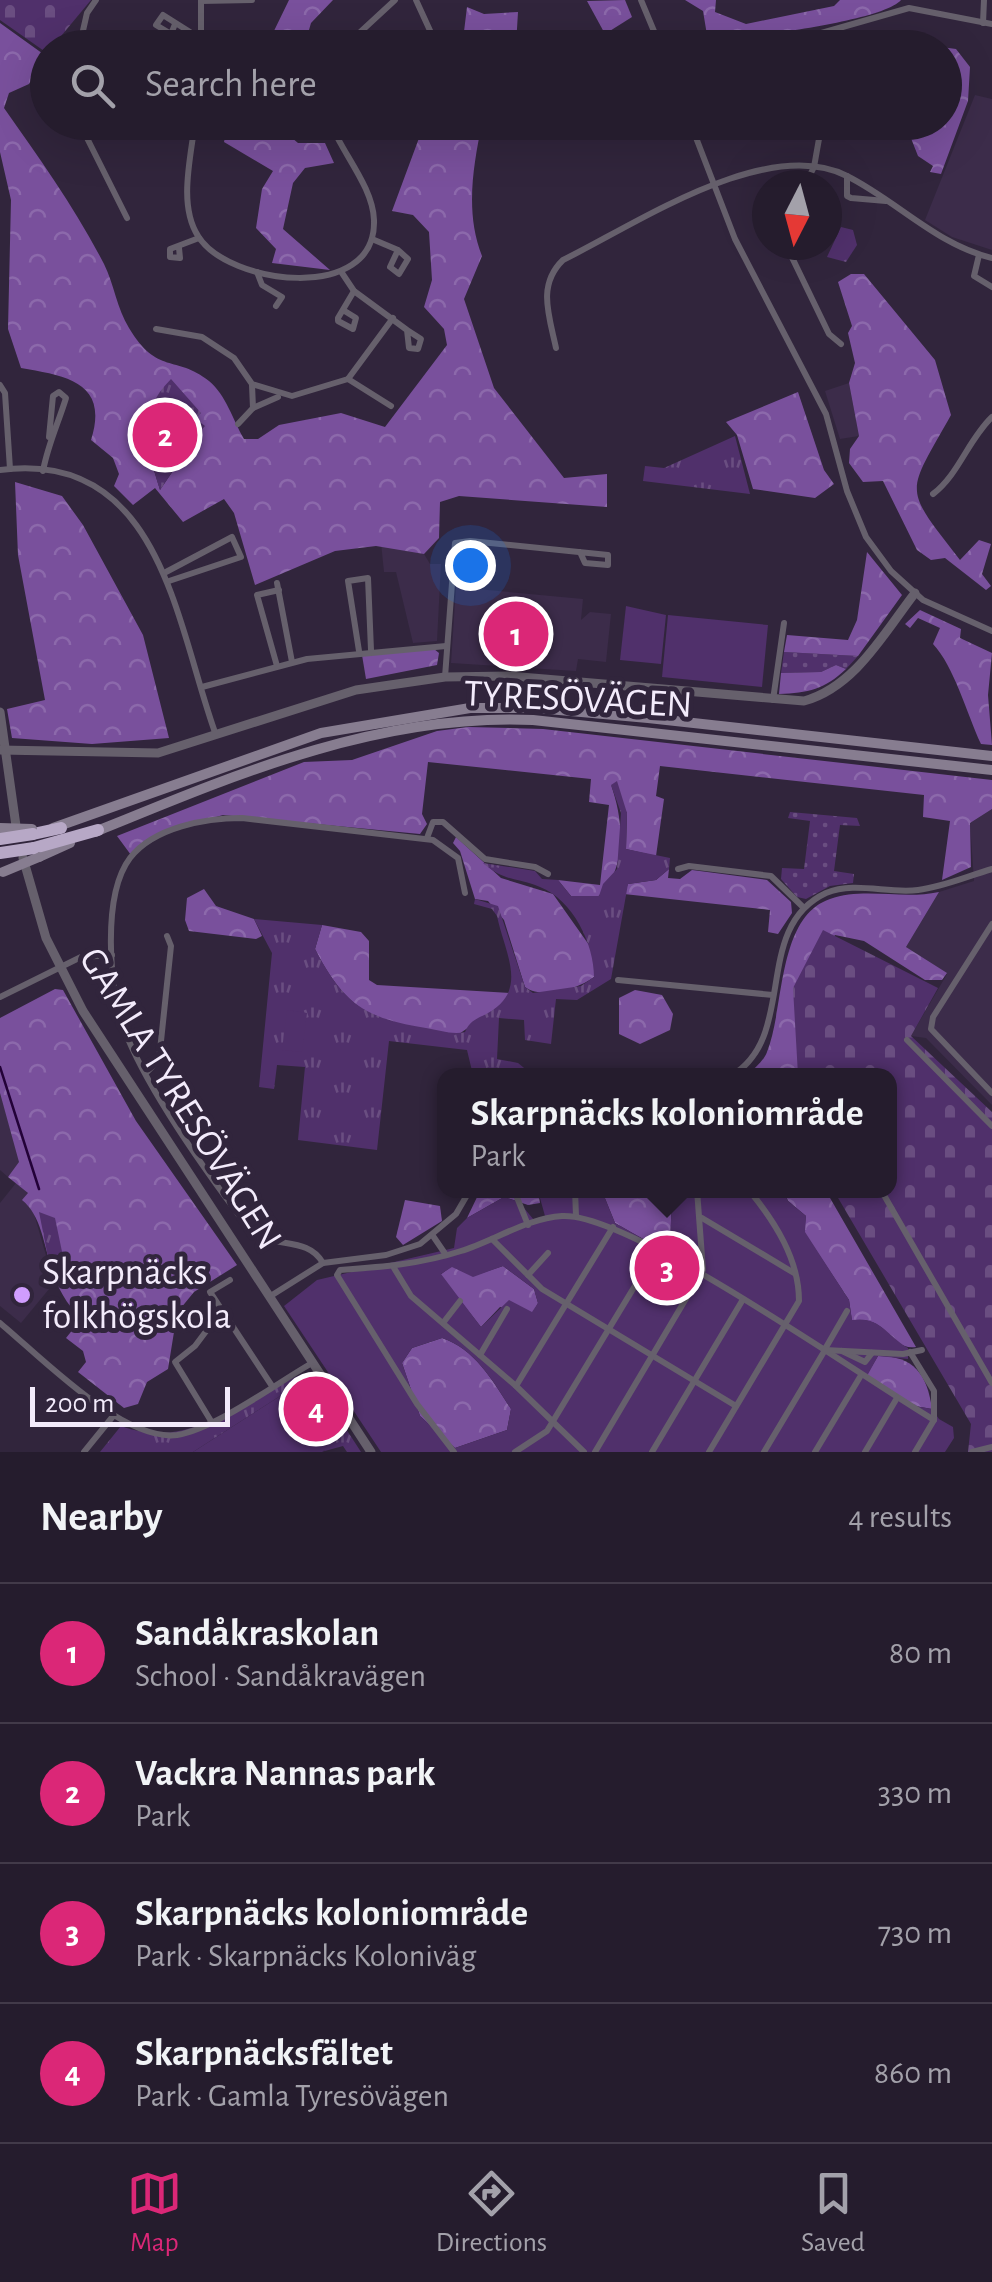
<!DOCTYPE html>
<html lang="en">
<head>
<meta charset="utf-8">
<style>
	:root { --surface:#251c2d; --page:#2d2535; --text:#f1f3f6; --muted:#a3a1aa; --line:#423a49; --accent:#db2777 }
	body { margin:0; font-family:"Alegreya Sans",sans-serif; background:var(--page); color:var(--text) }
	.compass { position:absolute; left:752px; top:170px; width:90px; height:90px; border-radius:50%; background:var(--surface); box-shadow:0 10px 40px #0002; rotate:186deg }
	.scale { position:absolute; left:30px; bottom:25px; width:200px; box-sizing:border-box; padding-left:10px; border:5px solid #f3ebfb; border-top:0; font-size:28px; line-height:35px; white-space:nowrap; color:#f3ebfb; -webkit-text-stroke:8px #31253c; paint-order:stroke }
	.you { position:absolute; left:470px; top:565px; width:35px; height:35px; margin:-25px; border:8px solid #fff; border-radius:50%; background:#1a73e8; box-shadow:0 0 0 15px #1a73e833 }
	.badge { display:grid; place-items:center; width:65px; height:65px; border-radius:50%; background:var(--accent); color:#fff; font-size:32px; font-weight:700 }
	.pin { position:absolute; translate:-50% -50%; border:5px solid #fff; box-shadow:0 2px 10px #0006 }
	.popup { position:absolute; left:437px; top:1068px; width:460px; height:130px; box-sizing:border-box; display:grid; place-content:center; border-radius:20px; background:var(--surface); filter:drop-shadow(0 2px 8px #0005); font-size:32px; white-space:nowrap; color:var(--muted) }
	.popup b { font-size:38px; color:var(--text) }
	.popup::after { content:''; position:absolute; left:50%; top:100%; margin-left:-20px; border:20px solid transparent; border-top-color:var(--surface) }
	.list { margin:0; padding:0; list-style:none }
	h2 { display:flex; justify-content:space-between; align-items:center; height:130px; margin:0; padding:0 40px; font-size:42px }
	h2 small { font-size:32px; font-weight:400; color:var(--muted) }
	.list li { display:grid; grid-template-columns:65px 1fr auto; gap:30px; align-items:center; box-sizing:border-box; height:140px; padding:0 40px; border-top:2px solid var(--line) }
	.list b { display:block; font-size:38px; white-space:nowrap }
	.list p { margin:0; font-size:32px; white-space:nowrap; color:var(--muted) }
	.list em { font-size:32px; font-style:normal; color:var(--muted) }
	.icon { flex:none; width:55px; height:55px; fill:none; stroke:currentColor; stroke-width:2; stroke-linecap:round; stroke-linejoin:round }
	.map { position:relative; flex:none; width:992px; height:1452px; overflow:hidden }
	.search { position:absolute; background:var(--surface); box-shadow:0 10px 40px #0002; left:30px; right:30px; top:30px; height:110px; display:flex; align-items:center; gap:25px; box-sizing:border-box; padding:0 35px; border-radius:55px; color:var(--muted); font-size:38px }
	.sheet { height:690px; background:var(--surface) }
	nav { display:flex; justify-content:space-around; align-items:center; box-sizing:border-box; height:140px; border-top:2px solid var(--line); background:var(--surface); font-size:28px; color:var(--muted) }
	nav a { display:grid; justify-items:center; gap:5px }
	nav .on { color:var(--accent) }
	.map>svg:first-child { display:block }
	.built { fill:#3c2c4a }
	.grass { fill:url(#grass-dots) }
	.forest { fill:url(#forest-crowns); fill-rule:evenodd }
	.cemetery { fill:url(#cemetery-stones) }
	.park { fill:url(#park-tufts) }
	.garden { fill:#50306b; fill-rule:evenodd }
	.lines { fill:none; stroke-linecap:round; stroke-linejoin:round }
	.stream { stroke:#230238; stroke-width:2.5 }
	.minor { stroke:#66606c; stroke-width:6 }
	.tertiary { stroke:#66606c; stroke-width:9 }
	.secondary { stroke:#877d90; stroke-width:10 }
	.motorway { stroke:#b7a8c6; stroke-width:12 }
	.secondary-bridge { stroke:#877d90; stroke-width:10 }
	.motorway-bridge { stroke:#b7a8c6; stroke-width:12 }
	.poi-dot { fill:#d09dfe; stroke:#31253c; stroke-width:4 }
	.labels { text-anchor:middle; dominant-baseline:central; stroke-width:10; stroke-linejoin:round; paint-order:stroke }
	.street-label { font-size:38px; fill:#f3ebfb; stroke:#31253c }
	.poi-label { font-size:38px; fill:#f3ebfb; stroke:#31253c; text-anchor:start }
</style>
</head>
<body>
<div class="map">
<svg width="992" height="1452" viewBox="0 0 992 1452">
	<defs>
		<pattern id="grass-dots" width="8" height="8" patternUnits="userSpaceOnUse" patternTransform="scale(2.5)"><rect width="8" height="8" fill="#50306b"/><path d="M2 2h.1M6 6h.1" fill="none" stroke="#6a4e81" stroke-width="1.8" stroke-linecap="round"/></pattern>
		<pattern id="forest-crowns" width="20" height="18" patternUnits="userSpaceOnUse" patternTransform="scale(2.5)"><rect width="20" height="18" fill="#79509c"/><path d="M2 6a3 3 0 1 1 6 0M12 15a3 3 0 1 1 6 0" fill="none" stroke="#8c69ab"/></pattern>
		<pattern id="cemetery-stones" width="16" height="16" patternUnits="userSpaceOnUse" patternTransform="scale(2.5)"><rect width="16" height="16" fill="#50306b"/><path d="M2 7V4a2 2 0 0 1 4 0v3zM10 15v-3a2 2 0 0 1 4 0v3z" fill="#6a4e81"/></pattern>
		<pattern id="park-tufts" width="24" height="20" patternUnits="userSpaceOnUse" patternTransform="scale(2.5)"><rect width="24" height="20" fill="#50306b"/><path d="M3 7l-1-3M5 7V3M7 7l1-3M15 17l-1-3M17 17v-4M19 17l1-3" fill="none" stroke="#6a4e81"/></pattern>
	</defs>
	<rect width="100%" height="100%" fill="#31253c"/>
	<g class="built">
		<path d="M975 95 992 99V250L952 237 925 220Z"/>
		<path d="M849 383 859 436 840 439 825 391Z"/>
		<path d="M380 533 424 554 430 564H441L437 641 413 643 396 572H384Z"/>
		<path d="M456 587 583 599 581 620 590 612 611 614 606 662 578 659 576 671 451 663Z"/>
		<path d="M992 809V1105L926 1038 911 1036 947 974 906 947 939 892 974 881 970 823Z"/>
		<path d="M0 1093 20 1162 8 1177 0 1170Z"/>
		<path d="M16 1183 28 1193 54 1283 21 1323 0 1306V1203Z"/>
	</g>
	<g class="grass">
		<path d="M784 652 858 656 846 669 836 665 821 672 781 673Z"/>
		<path d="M790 812 857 818 860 826 840 825 834 871 854 874 853 883 830 886 806 899 797 897 781 879 782 868 804 869 810 821 788 818Z"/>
	</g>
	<g class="forest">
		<path d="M289 0H333L311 23 304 47H239L251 32 272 35Z"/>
		<path d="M625 0 632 17 605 34 587 1Z"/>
		<path d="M685 0H716L715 12 746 24 834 6 840 0H901C882 22 742 38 708 41L703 11Z"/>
		<path d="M467 7 484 14 518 12 516 45 462 48Z"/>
		<path d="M0 23 46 56 29 84 9 93 4 108C40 159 75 208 104 264 114 284 117 309 129 328 158 376 175 354 209 381 226 395 233 420 244 439H258L279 425 341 413 385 427 447 345 444 329 424 307 432 280 429 232 413 215 392 211 422 130 437 123H482C473 167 465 213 482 256L464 299 494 388 564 478 607 474V507L459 496 440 502 439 538 424 554 376 546 335 551 255 585 234 513 224 499 183 522 155 488 133 505 114 486 119 474 113 458 91 440C109 383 68 376 21 368L8 329 11 200 0 152ZM171 380 200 413 184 433 183 456 160 490 146 444Z"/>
		<path d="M911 43 956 49 970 67 968 101 941 174 930 172 933 166 918 156 905 123 944 122V48L897 47Z"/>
		<path d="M280 123 279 127 298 143H325L334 163 305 168 293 183 283 229 330 270 272 263 276 249 256 228 262 189 273 171 224 142 227 128 236 123Z"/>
		<path d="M851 274H864L935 360 951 415C906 496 902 485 960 560L979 540 991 544 982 574 991 586 986 590 945 558 931 560 917 550 883 481 863 482 849 463 850 449 859 436 849 383 855 363 848 333 852 326 838 282Z"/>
		<path d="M798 392 824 470 834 484 815 498 753 489 737 435 726 422Z"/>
		<path d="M15 482 62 496 83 525 143 635 169 738 92 744 12 738 7 709 45 700 18 555Z"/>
		<path d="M867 552 902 595 858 656 784 652 787 635 848 640 857 620Z"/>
		<path d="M920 610 961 629 960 638 992 653 988 695 992 745 981 744C967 714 954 666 933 644L940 628 918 618 910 628 905 624Z"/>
		<path d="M434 649 439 653 437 665 366 679 362 655Z"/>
		<path d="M836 665 846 669C825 689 808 693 779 694L781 673 821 672Z"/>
		<path d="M468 727 543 729 992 780V809L970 823 971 867 942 880 950 821 923 817 924 795 660 766 656 796 664 799 656 856 626 849 627 813 611 785C624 821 628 872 595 899L571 896 558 880 600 885 609 805 589 802 591 779 428 762 422 814 427 824 420 834 223 815 171 830 131 855 117 836 304 762 352 760 437 731Z"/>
		<path d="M456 837 501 878 553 894 594 952V977C578 989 543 1000 525 987L504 920 488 901 475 899 460 851 453 843Z"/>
		<path d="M669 869 668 878 680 879 692 870 767 880 791 902 792 913 778 934 768 932 770 910 624 894 628 884 656 880Z"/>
		<path d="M204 889 216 906 254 919 262 936 256 939 189 931 185 920 187 898Z"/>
		<path d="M939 892 906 947 947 973 942 980H925L864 941 835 935 803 982 809 1075 747 1076C754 1068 764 1061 767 1052 785 1007 777 917 830 899 864 887 903 900 939 892Z"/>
		<path d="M322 925 361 932 369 941V980L377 985 510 993 508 1000 459 1034C383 1027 350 1018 315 949Z"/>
		<path d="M55 989 63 990 136 1121 237 1265 194 1292 167 1325 174 1332 168 1369 147 1382 138 1404 124 1408 78 1372 86 1362 83 1351 66 1338 82 1318C40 1283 53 1225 22 1200L28 1193 8 1177 19 1162 0 1093V1018Z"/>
		<path d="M635 990 662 995 673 1014 670 1030 640 1044 619 1034V998Z"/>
		<path d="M480 1191H538L540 1203 528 1205 504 1197 467 1218Z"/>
		<path d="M602 1191H672L670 1250 666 1252 615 1223Z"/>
		<path d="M784 1191H826L916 1347C889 1351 888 1314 852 1321L849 1300 804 1232 806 1216 788 1201Z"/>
		<path d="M405 1200 440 1206 442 1221 403 1245 396 1237Z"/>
		<path d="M452 1266 473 1276 503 1266 534 1289 538 1303 533 1313 500 1307 481 1327 440 1275Z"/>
		<path d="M442 1338C475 1349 493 1381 511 1409L507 1430 455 1448 420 1416 402 1363 412 1348Z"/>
		<path d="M878 1356C914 1356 927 1374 932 1409L915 1406 866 1376Z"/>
	</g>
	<g class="cemetery">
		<path d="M0 0H91L47 53 0 20Z"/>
		<path d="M823 930 938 988 911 1036 992 1112V1452H968L971 1424 834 1191 890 1190V1076L798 1075 793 988Z"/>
	</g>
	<g class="park">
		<path d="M841 227 853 230 857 245 846 262 827 257Z"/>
		<path d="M171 379 201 413 196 419 205 426 195 437 184 433 183 456 160 490C147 447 135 415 171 379Z"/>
		<path d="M735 436 750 494 643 481 645 466 664 468Z"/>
		<path d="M617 781 627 813 626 849 670 858 669 869 656 880 628 884 611 979 577 1000 556 999 551 1044 525 1040 524 1020 499 1018 497 1059 518 1063 529 1072 473 1075 467 1050 389 1041 377 1150 298 1140 305 1067 277 1065 274 1089 259 1087 272 953 254 919 322 925 315 949C344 1004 364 1018 426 1028 439 1030 452 1035 465 1032 470 1020 477 1019 488 1013 529 990 505 954 497 916L492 909 474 904 475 899 498 906 525 987 533 993 581 986 594 977C594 944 573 900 540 887 516 877 505 882 483 863L535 871 542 879 558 880 571 896H599L603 884 617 869 621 813 611 785Z"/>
		<path d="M39 1212 55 1218 65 1266 61 1269 49 1262Z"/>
		<path d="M302 1374 313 1378 361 1452H347L343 1446 321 1452 325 1450 288 1391 193 1452H100L121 1426C190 1452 242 1399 302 1374Z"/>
	</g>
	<g class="garden">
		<path d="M626 606 666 615 661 664 620 660Z"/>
		<path d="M668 615 768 625 762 687 662 677Z"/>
		<path d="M287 1010 307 1013 302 1052 282 1050Z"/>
		<path d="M538 1191H602L615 1223 666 1252 670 1250 672 1191H783L788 1201 806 1216 805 1232 849 1300 852 1320C880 1316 885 1334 908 1348V1359L878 1356 867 1376 915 1406 932 1409 939 1419 953 1427 954 1438 945 1452H381L284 1306 317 1280 454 1248 457 1228 467 1218 504 1197 519 1202 534 1220 545 1216ZM503 1266 534 1289 538 1303 532 1312 509 1300 481 1327 441 1274 452 1267 473 1277ZM442 1338C475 1349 493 1381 511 1409L507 1430 455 1448 420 1416 402 1363 412 1348Z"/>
		<path d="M288 1391 326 1449 322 1452H193Z"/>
	</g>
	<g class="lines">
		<path class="stream" d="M0 1067 39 1189"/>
		<g class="minor">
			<path d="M416 0 438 48"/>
			<path d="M641 0 661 48"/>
			<path d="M201 1 252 0"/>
			<path d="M983 23 984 0"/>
			<path d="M175 24 171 34 156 25 163 15 201 39"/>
			<path d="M79 48 87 13 96 0"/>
			<path d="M201 48V0"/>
			<path d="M343 48 395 0"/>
			<path d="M643 48 658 41"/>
			<path d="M816 48 818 34 909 8 992 24"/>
			<path d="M79 122 127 218"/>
			<path d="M156 122 166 130 175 122"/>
			<path d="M180 122 194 127"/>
			<path d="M195 122C191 157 178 205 198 236 228 285 377 304 374 220 373 187 342 153 330 122"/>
			<path d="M690 122 735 239 826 414 847 491 866 537 891 571 923 600 992 631"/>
			<path d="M847 176V196L851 198 886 201"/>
			<path d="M805 185 814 167 822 122"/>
			<path d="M372 239 398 250 390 267 399 274 408 259 398 250"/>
			<path d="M786 245 829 334 841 344"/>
			<path d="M179 248 180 258 170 257V249L199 238"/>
			<path d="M979 255 974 276 992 287"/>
			<path d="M257 272 262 285 282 297 276 306"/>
			<path d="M342 273 354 291 407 330 409 348 418 349 421 339 407 330"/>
			<path d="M343 310 356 318 353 329 338 321V318L354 291"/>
			<path d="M156 329 202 337 234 358 252 384 292 396 348 379 393 318"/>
			<path d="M556 348C549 315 537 285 563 260 635 225 766 135 847 176 897 201 937 245 992 258"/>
			<path d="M348 379 391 406"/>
			<path d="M0 385 5 393 10 469"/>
			<path d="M252 385 253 408"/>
			<path d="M238 424 253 408 278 397"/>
			<path d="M0 470C162 449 176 626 216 735"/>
			<path d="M43 471C48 444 58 424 66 398L59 392 53 396 49 437"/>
			<path d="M933 494C959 474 968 440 992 417"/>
			<path d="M166 572 232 537 241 557 169 581"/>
			<path d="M277 583 292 662"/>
			<path d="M359 651 348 581 368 578 371 650"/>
			<path d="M277 666 257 595 279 590"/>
			<path d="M445 677 455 543 470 541 608 555V565L585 563 580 552"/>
			<path d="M202 687 307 659 446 646"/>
			<path d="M773 700 784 623"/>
			<path d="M427 838 433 822H443L485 859 535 867 548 874"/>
			<path d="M678 869 689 866 771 876 804 908"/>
			<path d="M992 924 933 1017 931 1029 992 1093"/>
			<path d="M618 980 773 995"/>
			<path d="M0 997 81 957 112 955"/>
			<path d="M907 1040 992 1126"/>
			<path d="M147 1072 159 1060 171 946 167 936"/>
			<path d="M731 1076C799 1036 751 928 826 893 855 881 888 894 918 890 943 887 968 876 992 869"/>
			<path d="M514 1190 528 1225"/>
			<path d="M575 1190 576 1216"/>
			<path d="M881 1190 992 1383"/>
			<path d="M702 1218 794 1273"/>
			<path d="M433 1236 446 1255"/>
			<path d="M492 1239 542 1289 736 1406"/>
			<path d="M323 1263C307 1235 273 1250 250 1230 209 1176 148 1092 124 1029 109 989 102 895 130 858 154 827 206 818 242 818L433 840 458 858 465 893"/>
			<path d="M394 1268 411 1296 516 1386 584 1452"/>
			<path d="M528 1275 548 1253"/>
			<path d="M230 1280 210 1292 272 1386"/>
			<path d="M269 1297 323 1263 386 1255 420 1244 456 1214 470 1190"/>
			<path d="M0 1323C41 1357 123 1442 177 1435 215 1429 277 1383 312 1363"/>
			<path d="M443 1323 460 1301"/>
			<path d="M825 1349 847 1311"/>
			<path d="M842 1351 865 1362 872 1353"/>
			<path d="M910 1352 934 1391V1420"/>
			<path d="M480 1355 507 1309"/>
			<path d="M516 1386 613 1227"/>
			<path d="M211 1421 175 1362 195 1346 222 1310"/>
			<path d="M84 1452 114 1415"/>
			<path d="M454 1452 417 1404 337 1275 340 1270C382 1267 421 1264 461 1251 493 1241 528 1218 562 1216 630 1212 863 1378 934 1420L915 1452"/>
			<path d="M515 1452 547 1431 656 1251"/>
			<path d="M595 1452 703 1270 697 1190"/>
			<path d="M652 1452 742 1301"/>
			<path d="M709 1452 799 1301C799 1259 775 1222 749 1190"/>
			<path d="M764 1452 825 1350 903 1354 922 1350"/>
			<path d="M815 1452 860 1377"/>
			<path d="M865 1452 897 1398"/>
			<path d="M972 1452 992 1447"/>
		</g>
		<g class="tertiary">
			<path d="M0 712 17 833"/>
			<path d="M0 750 158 753 356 690 445 677 509 676 804 701C855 687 884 633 915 593"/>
			<path d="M23 858 46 938 83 1011 371 1452"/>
		</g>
		<g class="secondary">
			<path d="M53 828 321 733 470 708H537L648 718 992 756"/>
			<path d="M95 832C234 775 379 713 533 720L992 770"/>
			<path d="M39 857 70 843"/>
		</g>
		<g class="motorway">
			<path d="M33 834 61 828"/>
			<path d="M34 848 98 830"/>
		</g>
		<g class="secondary-bridge">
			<path d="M0 828 32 829"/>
			<path d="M3 872 39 857"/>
		</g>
		<g class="motorway-bridge">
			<path d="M0 839 33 834"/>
			<path d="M0 853 34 848"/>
		</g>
	</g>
	<circle class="poi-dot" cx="22" cy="1295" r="10"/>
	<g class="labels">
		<g class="street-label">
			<text transform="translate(578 700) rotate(3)">TYRESÖVÄGEN</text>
			<text transform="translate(180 1099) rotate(58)">GAMLA TYRESÖVÄGEN</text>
		</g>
		<g class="poi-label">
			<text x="42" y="1273">Skarpnäcks<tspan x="42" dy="44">folkhögskola</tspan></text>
		</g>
	</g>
</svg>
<svg class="compass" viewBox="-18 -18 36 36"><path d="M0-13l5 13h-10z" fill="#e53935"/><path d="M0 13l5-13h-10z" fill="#a3a1aa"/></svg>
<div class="scale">200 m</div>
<div class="you"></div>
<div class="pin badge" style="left:516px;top:634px">1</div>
<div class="pin badge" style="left:165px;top:435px">2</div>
<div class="pin badge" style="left:667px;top:1268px">3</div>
<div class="popup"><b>Skarpnäcks koloniområde</b>Park</div>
<div class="pin badge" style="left:316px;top:1409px">4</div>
<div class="search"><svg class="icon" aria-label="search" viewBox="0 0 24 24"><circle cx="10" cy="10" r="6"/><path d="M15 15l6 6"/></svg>Search here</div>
</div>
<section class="sheet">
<h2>Nearby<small>4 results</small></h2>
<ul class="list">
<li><span class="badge">1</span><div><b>Sandåkraskolan</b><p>School · Sandåkravägen</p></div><em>80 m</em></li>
<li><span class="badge">2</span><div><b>Vackra Nannas park</b><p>Park</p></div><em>330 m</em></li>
<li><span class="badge">3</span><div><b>Skarpnäcks koloniområde</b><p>Park · Skarpnäcks Koloniväg</p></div><em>730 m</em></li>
<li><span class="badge">4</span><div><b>Skarpnäcksfältet</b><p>Park · Gamla Tyresövägen</p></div><em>860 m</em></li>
</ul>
</section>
<nav>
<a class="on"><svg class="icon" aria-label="map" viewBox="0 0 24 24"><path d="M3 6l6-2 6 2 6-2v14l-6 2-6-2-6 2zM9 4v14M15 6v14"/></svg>Map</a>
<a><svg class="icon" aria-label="directions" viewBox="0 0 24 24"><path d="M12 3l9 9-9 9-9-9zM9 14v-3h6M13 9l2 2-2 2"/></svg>Directions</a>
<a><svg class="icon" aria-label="saved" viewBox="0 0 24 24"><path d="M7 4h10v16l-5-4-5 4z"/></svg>Saved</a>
</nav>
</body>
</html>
